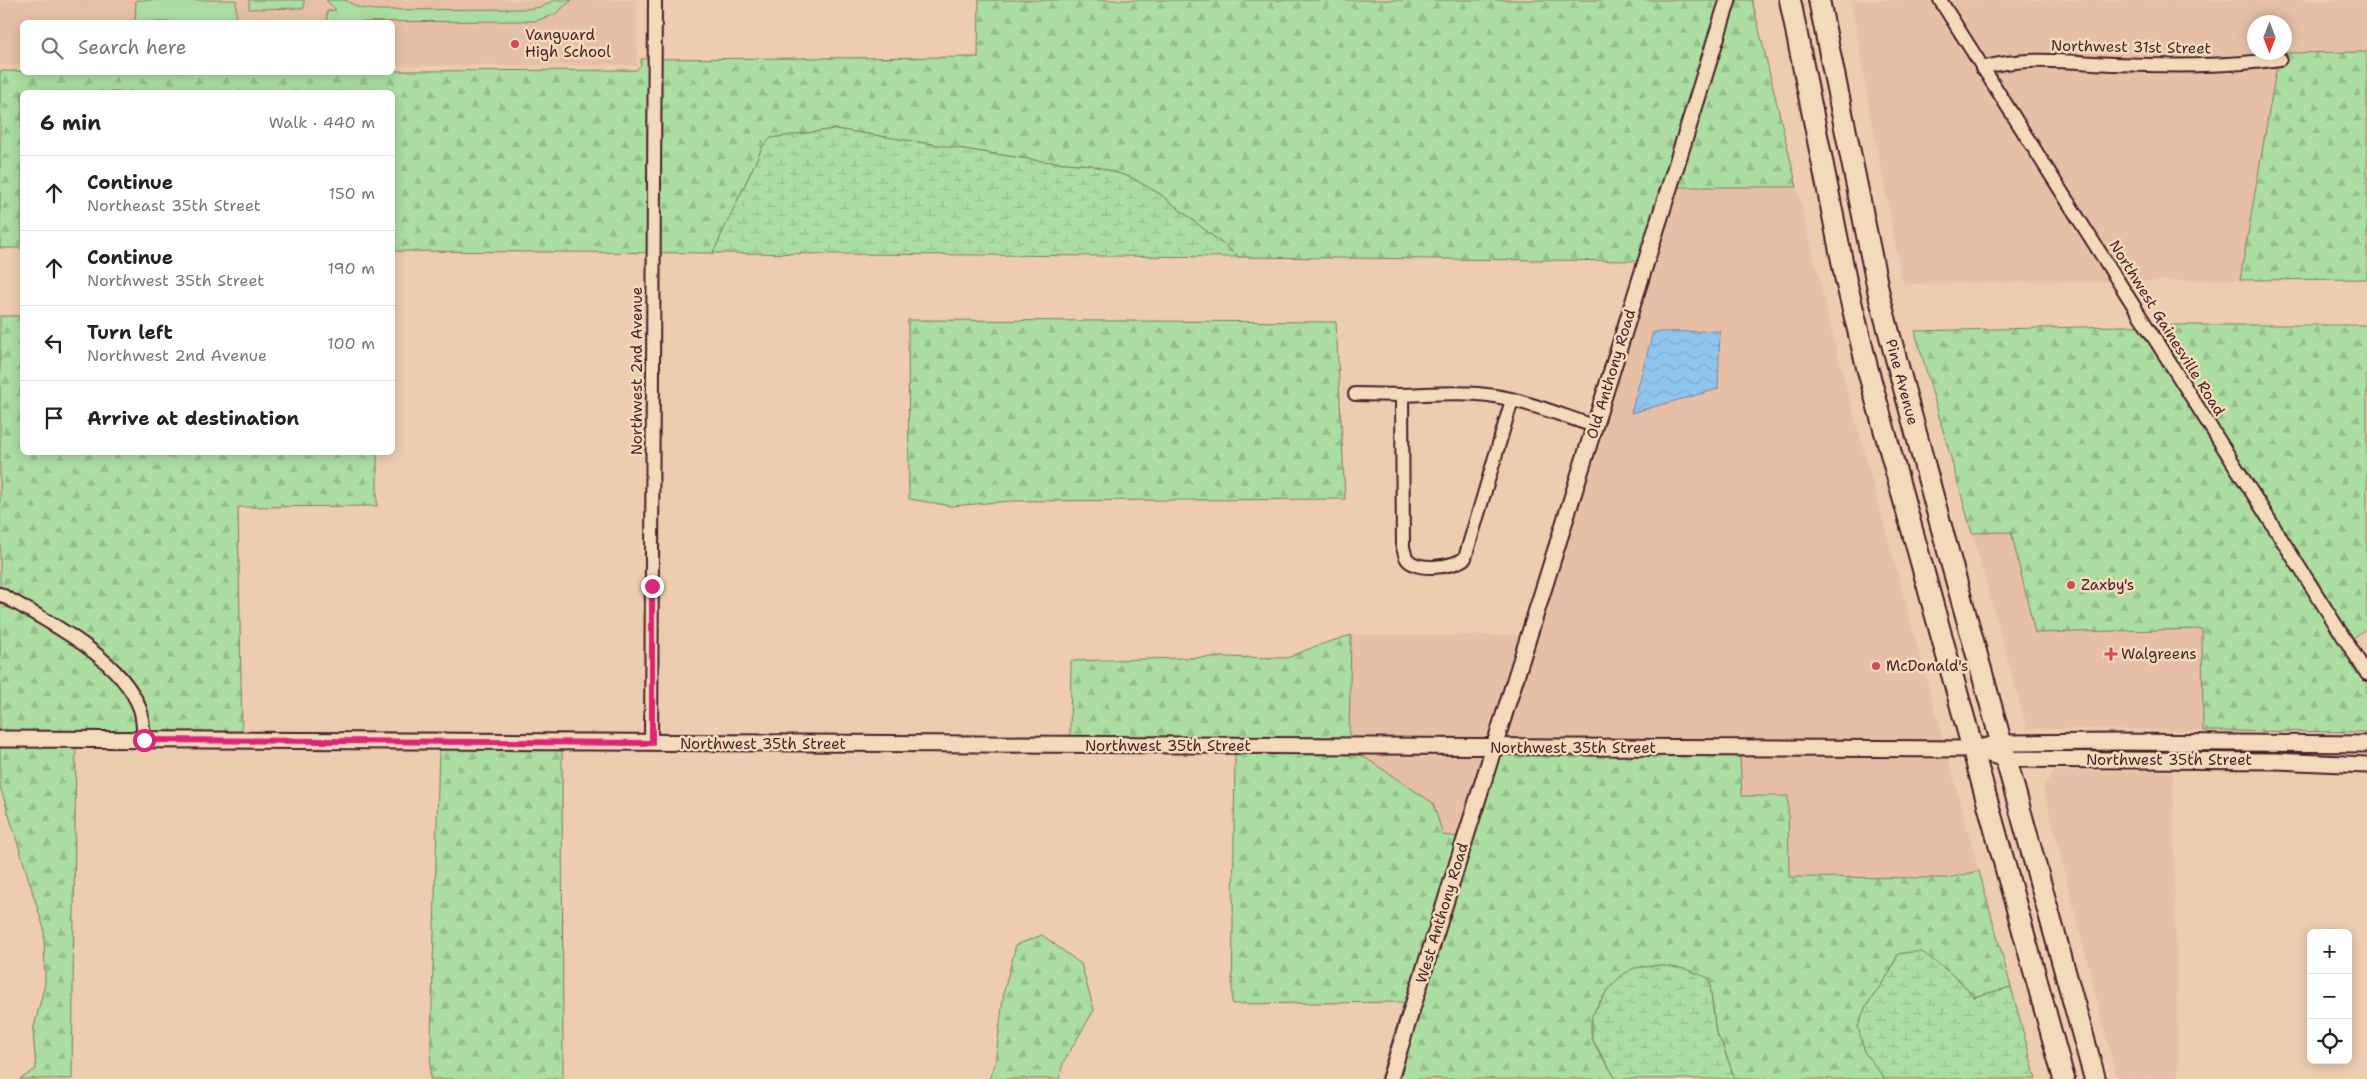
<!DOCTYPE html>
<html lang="en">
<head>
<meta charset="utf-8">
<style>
	:root { --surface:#fff; --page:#f2f2f2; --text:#222; --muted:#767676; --line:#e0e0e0 }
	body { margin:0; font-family:"Shantell Sans",sans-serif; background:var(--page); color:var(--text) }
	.controls { position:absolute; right:15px; bottom:15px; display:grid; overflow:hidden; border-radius:8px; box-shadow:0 2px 12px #0003 }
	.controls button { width:45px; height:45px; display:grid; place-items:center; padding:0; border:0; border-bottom:1px solid var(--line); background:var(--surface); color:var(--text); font:25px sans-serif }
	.compass { position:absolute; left:2247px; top:15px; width:45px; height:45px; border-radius:50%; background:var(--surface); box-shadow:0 2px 12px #0003; rotate:180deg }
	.stop { position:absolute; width:15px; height:15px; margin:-11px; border:4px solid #db2777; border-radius:50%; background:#fff }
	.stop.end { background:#db2777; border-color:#fff; box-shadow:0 1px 5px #0008 }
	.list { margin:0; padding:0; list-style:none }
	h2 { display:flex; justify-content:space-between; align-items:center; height:65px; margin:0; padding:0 20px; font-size:21px }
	h2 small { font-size:16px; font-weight:400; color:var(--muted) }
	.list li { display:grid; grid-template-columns:32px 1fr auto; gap:15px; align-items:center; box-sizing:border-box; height:75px; padding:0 20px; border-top:1px solid var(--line) }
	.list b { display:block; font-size:19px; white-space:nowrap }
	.list p { margin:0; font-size:16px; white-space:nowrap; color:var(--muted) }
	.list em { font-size:16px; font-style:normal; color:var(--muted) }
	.icon { flex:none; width:28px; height:28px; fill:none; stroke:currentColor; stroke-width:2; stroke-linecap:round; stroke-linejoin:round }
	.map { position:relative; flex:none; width:2367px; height:1079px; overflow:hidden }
	.search { position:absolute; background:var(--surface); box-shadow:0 2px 12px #0003; left:20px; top:20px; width:375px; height:55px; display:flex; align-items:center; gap:12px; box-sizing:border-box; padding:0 18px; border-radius:8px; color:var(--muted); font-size:19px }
	.panel { position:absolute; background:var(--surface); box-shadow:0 2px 12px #0003; left:20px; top:90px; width:375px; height:365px; border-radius:8px }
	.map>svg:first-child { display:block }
	.built { fill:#e7bfa6; fill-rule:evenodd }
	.forest { fill:url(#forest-firs); stroke:#7a7e66 }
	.wetland { fill:url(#wetland-marsh); stroke:#7a7e66 }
	.park { fill:#abdea0; stroke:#7a7e66 }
	.water { fill:url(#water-waves); stroke:#73839f }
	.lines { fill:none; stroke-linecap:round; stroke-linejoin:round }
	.minor-casing { stroke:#4a1f2b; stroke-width:16 }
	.tertiary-casing { stroke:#4a1f2b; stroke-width:19 }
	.trunk-casing { stroke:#4a1f2b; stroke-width:24 }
	.minor { stroke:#f2daba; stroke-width:12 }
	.tertiary { stroke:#f2daba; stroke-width:15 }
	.trunk { stroke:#f2daba; stroke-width:20 }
	.route { stroke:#db2777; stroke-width:6 }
	.poi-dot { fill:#d1495b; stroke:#f2daba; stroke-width:2 }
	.labels { text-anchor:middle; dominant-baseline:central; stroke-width:5; stroke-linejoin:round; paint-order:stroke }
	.poi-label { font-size:15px; fill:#4a1f2b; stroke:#f2daba; text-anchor:start }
	.street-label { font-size:15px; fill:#4a1f2b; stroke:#f2daba }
</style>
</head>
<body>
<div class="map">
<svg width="2367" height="1079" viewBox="0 0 2367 1079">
	<defs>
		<pattern id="forest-firs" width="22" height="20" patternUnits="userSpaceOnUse" patternTransform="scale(1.25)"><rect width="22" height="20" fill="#abdea0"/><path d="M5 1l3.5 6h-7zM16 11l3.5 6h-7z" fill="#95be8a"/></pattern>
		<pattern id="wetland-marsh" width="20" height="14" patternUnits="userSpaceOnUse" patternTransform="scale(1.25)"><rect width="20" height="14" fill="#abdea0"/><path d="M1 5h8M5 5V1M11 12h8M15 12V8" fill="none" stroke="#95be8a"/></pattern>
		<pattern id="water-waves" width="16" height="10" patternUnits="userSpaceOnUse" patternTransform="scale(1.25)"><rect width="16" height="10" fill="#8fc5ed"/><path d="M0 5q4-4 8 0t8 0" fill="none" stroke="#7da9cb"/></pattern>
	</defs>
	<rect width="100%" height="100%" fill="#edccb0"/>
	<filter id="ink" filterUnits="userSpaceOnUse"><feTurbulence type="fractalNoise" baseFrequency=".02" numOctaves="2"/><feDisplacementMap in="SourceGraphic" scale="10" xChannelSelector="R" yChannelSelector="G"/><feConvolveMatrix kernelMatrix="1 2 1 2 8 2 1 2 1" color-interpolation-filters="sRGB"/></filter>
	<g filter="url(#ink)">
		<g class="built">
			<path d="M0 0H637V65L393 66 392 22H22V66H0Z"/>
			<path d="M1851 0H2367V52L2279 53 2240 280 1903 284 1871 117ZM2254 22H2284V52H2254Z"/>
			<path d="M1675 187H1797L1837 353 1944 743 1500 742Z"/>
			<path d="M2011 532 2035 633 2202 629 2203 731 2027 728 1972 533Z"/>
			<path d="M1351 635H1523L1490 742 1349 741Z"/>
			<path d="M1358 753H1486L1460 837 1443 835Z"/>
			<path d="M1740 754 1947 755 1979 871 1948 878 1789 877 1788 797 1742 796Z"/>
			<path d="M2055 771H2173L2178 1079H2117L2043 786Z"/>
		</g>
		<g class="forest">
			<path d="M979 0H1723L1641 261 1239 257 1160 194 1130 177 1091 165 1040 161 835 129 771 138 763 146 713 253 393 251 392 92H22V248H0V71L392 72 393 71 636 70 641 65V59L978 57Z"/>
			<path d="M1734 0H1752L1797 187H1675Z"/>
			<path d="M2367 52V279L2240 280 2279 53Z"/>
			<path d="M0 316H22V452L377 453V506L238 507 242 735 0 734Z"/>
			<path d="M908 320 1336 322 1345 499 1011 501 951 506 909 499Z"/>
			<path d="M2165 325H2367V628L2349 641 2367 671V732L2203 731 2202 629 2035 633 2011 532 1972 533 1915 331Z"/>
			<path d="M1351 635 1349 741 1070 739 1071 661 1219 657 1287 658 1316 646Z"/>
			<path d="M0 745H76L72 1079H20L36 1069 33 1031 45 984 44 929 0 786Z"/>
			<path d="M439 748H562L563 1079H430Z"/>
			<path d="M1235 752 1358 753 1433 803 1443 835 1460 837 1385 1079H1380L1404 1002 1232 1004Z"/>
			<path d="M1497 753 1740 754 1742 796H1788L1789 877 1948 878 1979 871 2011 987 1974 997 1958 979 1945 971 1898 954 1890 972 1865 1008 1872 1061 1885 1079H1735L1722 1044 1716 1033 1709 978 1621 976C1605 993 1586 1013 1592 1038 1595 1049 1610 1068 1616 1079H1396Z"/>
			<path d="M1042 935 1081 964 1094 1010 1063 1063 1059 1079H989L995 1064 1004 991 1016 945Z"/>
		</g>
		<g class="wetland">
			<path d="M835 129 1040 161 1091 165 1130 177 1160 194 1239 257 713 253 763 146 771 138Z"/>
			<path d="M1911 952H1922L1958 979 1974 997 2011 987 2036 1079H1885L1865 1053 1858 1027 1865 1008 1890 972 1898 954Z"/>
			<path d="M1660 965 1685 969 1709 978 1716 1033 1722 1044 1735 1079H1616L1592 1039V1015L1609 989 1621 976 1634 968Z"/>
		</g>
		<g class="park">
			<path d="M136 0H236V22H135Z"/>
			<path d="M249 0H304V8L249 9Z"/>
			<path d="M326 0H345L360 8 375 10 526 9 541 7 554 0H572L554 15 535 21 327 22V11L336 10Z"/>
		</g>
		<path class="water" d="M1720 331 1718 389 1631 413 1653 332Z"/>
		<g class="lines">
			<g class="minor-casing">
				<g id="minor">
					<path d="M1940 0 2367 674"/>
					<path d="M1982 68C2023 56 2070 62 2112 64 2168 66 2224 67 2280 59"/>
					<path d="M1355 394 1402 395"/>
					<path d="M1512 400 1465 558C1453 567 1418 572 1407 559 1405 556 1404 551 1403 547L1402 395C1432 394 1465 391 1495 396 1527 401 1563 416 1594 426"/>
					<path d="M0 594C45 620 121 657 140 709 143 718 143 730 144 740"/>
					<path d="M651 743 655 0"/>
				</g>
			</g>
			<g class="tertiary-casing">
				<g id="tertiary">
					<path d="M0 739 1973 749 2001 743 2118 742 2367 744"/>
					<path d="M1974 750 2006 759 2276 761 2367 765"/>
					<path d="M1390 1079 1728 0"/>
				</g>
			</g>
			<g class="trunk-casing">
				<g id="trunk">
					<path d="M1790 0 1846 281 1867 367 2064 1079"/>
					<path d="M1819 0 1880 299 1941 526 2095 1079"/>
				</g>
			</g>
			<use href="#minor" class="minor"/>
			<use href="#tertiary" class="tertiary"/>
			<use href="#trunk" class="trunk"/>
		</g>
	</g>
	<g class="lines" filter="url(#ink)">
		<path class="route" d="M144 740 652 743V586"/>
	</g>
	<g class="poi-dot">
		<circle cx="515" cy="44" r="5"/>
		<circle cx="2071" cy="585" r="5"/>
		<path d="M2108.5 646.5h5v5h5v5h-5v5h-5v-5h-5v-5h5z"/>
		<circle cx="1876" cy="666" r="5"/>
	</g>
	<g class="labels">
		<g class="poi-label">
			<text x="525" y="35">Vanguard<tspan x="525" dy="17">High School</tspan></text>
			<text x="2081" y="585">Zaxby's</text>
			<text x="2121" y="654">Walgreens</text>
			<text x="1886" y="666">McDonald's</text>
		</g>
		<g class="street-label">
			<text transform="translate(2131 47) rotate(1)">Northwest 31st Street</text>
			<text transform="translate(2167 328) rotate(58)">Northwest Gainesville Road</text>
			<text transform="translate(637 371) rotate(-90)">Northwest 2nd Avenue</text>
			<text transform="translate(1611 374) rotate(-73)">Old Anthony Road</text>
			<text transform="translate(1902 382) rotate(75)">Pine Avenue</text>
			<text x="763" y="744">Northwest 35th Street</text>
			<text x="1168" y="746">Northwest 35th Street</text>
			<text x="1573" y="748">Northwest 35th Street</text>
			<text x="2169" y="760">Northwest 35th Street</text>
			<text transform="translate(1442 913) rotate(-73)">West Anthony Road</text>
		</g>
	</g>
</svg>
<div class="controls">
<button>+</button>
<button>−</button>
<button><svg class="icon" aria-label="locate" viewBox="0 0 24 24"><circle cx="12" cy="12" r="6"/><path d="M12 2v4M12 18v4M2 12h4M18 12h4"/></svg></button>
</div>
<svg class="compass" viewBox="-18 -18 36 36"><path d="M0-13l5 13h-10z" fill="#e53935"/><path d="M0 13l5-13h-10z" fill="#767676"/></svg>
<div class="stop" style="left:144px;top:740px"></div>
<div class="stop end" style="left:652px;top:586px"></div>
<div class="search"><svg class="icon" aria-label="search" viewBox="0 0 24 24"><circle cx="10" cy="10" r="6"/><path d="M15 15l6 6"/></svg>Search here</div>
<section class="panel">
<h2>6 min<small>Walk · 440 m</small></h2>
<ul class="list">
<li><svg class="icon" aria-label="ahead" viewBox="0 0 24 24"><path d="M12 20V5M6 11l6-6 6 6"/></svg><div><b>Continue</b><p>Northeast 35th Street</p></div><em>150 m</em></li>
<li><svg class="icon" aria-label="ahead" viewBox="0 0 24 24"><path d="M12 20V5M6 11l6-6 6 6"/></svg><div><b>Continue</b><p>Northwest 35th Street</p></div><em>190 m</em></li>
<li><svg class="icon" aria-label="left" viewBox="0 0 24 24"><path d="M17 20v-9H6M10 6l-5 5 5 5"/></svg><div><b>Turn left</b><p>Northwest 2nd Avenue</p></div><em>100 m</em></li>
<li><svg class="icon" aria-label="arrive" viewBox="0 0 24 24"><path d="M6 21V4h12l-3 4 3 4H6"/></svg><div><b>Arrive at destination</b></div></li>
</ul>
</section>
</div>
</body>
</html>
